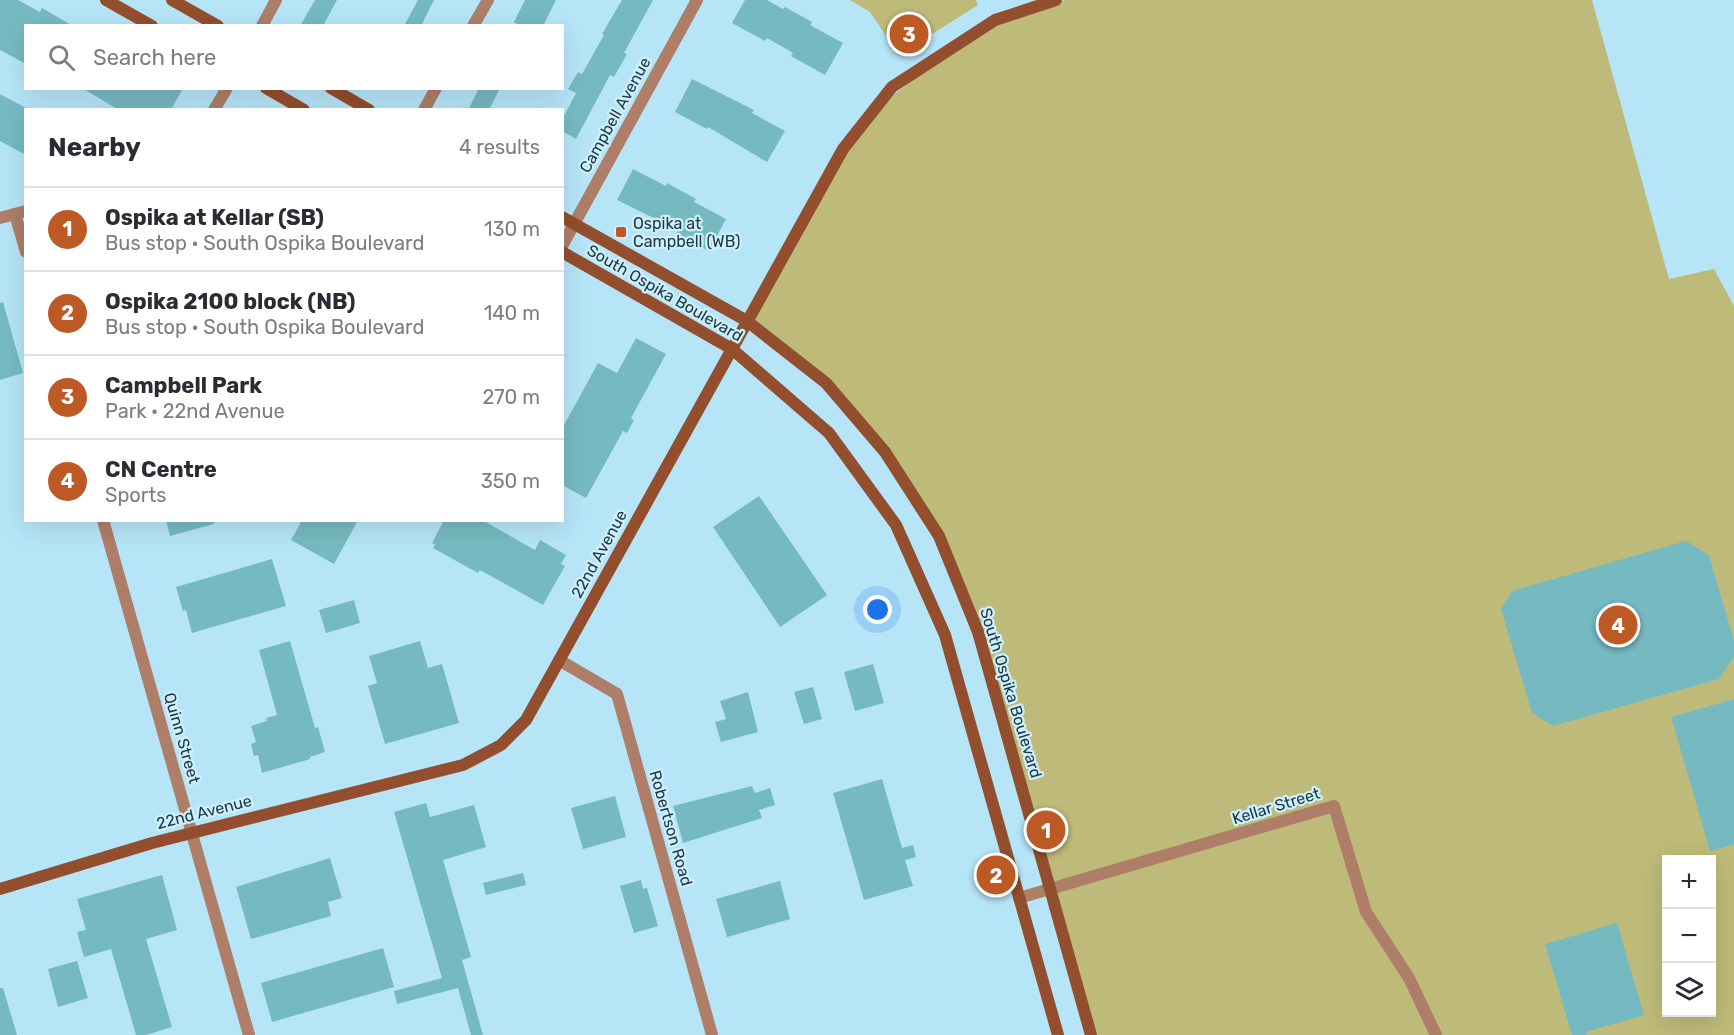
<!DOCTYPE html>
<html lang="en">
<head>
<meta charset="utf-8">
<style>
	:root { --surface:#fff; --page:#f7f7f7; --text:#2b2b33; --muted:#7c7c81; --line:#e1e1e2; --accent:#bd5925 }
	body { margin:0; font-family:Rubik,sans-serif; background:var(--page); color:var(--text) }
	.controls { position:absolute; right:18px; bottom:18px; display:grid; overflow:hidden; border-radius:0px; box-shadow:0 6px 24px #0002 }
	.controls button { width:54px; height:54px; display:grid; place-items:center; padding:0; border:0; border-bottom:2px solid var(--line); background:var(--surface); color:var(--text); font:30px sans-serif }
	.you { position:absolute; left:878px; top:610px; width:21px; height:21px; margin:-15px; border:4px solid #fff; border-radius:50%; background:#1a73e8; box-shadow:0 0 0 9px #1a73e833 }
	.badge { display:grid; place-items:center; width:39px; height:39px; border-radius:50%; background:var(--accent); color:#fff; font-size:20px; font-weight:700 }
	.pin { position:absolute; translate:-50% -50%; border:3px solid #fff; box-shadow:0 2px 6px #0006 }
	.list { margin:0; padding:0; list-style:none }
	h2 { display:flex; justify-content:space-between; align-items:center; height:78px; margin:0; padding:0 24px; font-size:26px }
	h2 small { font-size:20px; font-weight:400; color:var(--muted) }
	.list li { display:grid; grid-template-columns:39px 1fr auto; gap:18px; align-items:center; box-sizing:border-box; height:84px; padding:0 24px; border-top:2px solid var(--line) }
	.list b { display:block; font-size:22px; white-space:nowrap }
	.list p { margin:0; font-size:20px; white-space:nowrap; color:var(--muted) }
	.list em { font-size:20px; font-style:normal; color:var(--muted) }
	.icon { flex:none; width:33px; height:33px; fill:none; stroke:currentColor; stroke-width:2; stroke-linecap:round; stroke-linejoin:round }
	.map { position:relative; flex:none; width:1734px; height:1035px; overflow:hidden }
	.search { position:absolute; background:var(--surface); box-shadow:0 6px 24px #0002; left:24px; top:24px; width:540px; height:66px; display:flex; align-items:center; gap:15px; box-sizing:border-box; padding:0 21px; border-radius:0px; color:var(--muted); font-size:22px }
	.panel { position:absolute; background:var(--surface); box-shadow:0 6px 24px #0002; left:24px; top:108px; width:540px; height:414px; border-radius:0px }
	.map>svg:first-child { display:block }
	.green { fill:#beba79; fill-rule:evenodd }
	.building { fill:#76bac1 }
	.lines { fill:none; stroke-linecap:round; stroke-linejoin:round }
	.street { stroke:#ae7e68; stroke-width:12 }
	.secondary { stroke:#934e2e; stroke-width:12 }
	.poi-dot { fill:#bd5925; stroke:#cdf0ff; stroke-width:2 }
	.labels { text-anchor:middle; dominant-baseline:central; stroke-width:4.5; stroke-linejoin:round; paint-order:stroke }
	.street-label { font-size:16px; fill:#203842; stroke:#cdf0ff }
	.poi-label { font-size:16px; fill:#203842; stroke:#cdf0ff; text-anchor:start }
</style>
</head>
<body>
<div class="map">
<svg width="1734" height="1035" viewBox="0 0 1734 1035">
	<rect width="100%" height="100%" fill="#b6e5f8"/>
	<g class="green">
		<path d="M850 0H976L978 5 899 55 870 12Z"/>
		<path d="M1065 0H1592L1669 279 1714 269 1734 306V1035H1093L980 649 937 543 849 406 751 322 861 121 973 32ZM1666 860H1712V1012H1666Z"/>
	</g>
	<g class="building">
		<path d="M0 0H18L40 12 42 8 73 26H26V64L0 50Z"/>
		<path d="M315 0H337L323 26H300Z"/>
		<path d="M418 0H434L421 26H404Z"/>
		<path d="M525 0H556L543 26H520L514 22Z"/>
		<path d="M622 0H653L624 53 627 54 614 77 610 75 576 139 562 131V120L576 93 568 89 578 72 582 74 604 35 602 34Z"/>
		<path d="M745 0H767L783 9 785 7 812 22 810 25 843 43 825 75 791 56 793 53 767 38 765 41 732 23Z"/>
		<path d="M692 79 754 110 752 113 785 131 767 162 708 127 707 129 675 112Z"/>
		<path d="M82 88H183L171 110H119Z"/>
		<path d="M479 88H500L489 110H468Z"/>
		<path d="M0 94 26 108V155L0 141Z"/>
		<path d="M633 169 666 186 667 183 696 199 694 202 726 219 709 251 676 234 678 230 617 200Z"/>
		<path d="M3 302 23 373 0 380V303Z"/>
		<path d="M636 338 666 354 631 418 634 420 627 433 623 431 586 498 562 485V429L598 363 617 373Z"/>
		<path d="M759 496 827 595 780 627 713 527Z"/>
		<path d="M166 520H214V524L170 536Z"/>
		<path d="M302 520H358L334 564 291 540Z"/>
		<path d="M444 520H482L535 550 540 540 566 555 561 564 565 566 543 605 480 570 478 573 433 548 435 545 432 543Z"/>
		<path d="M1686 541 1709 555 1734 641V656L1719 679 1553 726 1532 713 1501 609 1512 591Z"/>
		<path d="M272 559 286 606 192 633 186 610 183 611 176 587Z"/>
		<path d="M354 600 360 623 326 633 319 610Z"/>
		<path d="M290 641 315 728 318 727 325 752 310 757V759L262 773 258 755 254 756 251 744 256 742 251 726 267 721 266 718 277 715 259 650Z"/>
		<path d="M420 641 428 668 442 664 459 723 385 744 368 686 377 683 369 656Z"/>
		<path d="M873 664 884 703 855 711 844 672Z"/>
		<path d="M813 687 822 719 804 724 794 692Z"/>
		<path d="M748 692 758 732 721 742 715 722 726 719 720 701Z"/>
		<path d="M1734 699V845L1710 851 1671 717Z"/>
		<path d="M882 779 902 848 913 845 916 857 905 860 913 886 864 900 833 793Z"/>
		<path d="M752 786 755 793 770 788 775 805 759 810 762 818 683 843 673 806Z"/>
		<path d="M615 796 626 837 583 849 571 808Z"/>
		<path d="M426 803 430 817 474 805 486 847 443 860 471 957 462 960 483 1035H471L458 988 397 1004 394 991 442 978 394 812Z"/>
		<path d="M330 858 342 898 328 902 331 916 251 939 236 887Z"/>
		<path d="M523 873 526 885 486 895 483 883Z"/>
		<path d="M162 875 177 930 146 939 172 1027 146 1035H136L111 949 84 957 77 932 86 930 77 899Z"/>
		<path d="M641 880 643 889 647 888 658 926 634 933 620 886Z"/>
		<path d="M780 881 790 919 727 937 716 899Z"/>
		<path d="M1617 923 1644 1015 1586 1032 1587 1035H1572L1545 944Z"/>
		<path d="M383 948 394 987 272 1022 261 983Z"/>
		<path d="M77 961 88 998 58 1007 48 969Z"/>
		<path d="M0 988H3L17 1035H0Z"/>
	</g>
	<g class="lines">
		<g class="street">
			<path d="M262 26 276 0"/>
			<path d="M473 26 488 0"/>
			<path d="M214 110 227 88"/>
			<path d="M424 110 436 88"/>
			<path d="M15 214 26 252"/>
			<path d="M0 218 26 211"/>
			<path d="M562 246 697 0"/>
			<path d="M103 520 249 1035"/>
			<path d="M559 660 617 694 712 1035"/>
			<path d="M1019 898 1334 806 1366 912 1409 978 1436 1035"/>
		</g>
		<g class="secondary">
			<path d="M106 0 152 26"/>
			<path d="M172 0 218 26"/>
			<path d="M266 88 304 110"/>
			<path d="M331 88 369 110"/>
			<path d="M562 217 747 321 826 383 885 452 939 536 978 632 1091 1035"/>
			<path d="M562 252 732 349 829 433 896 525 945 635 1058 1035"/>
			<path d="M0 889 152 843 463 765 501 745 526 720 843 149 892 87 995 20 1056 0"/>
		</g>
	</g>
	<rect class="poi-dot" x="615" y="226" width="12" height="12" rx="3"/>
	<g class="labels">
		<g class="street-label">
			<text transform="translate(615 115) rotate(-61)">Campbell Avenue</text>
			<text transform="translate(665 293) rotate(30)">South Ospika Boulevard</text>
			<text transform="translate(599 554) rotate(-61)">22nd Avenue</text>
			<text transform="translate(1011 693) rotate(73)">South Ospika Boulevard</text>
			<text transform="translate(182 738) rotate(74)">Quinn Street</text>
			<text transform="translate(1276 806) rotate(-17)">Kellar Street</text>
			<text transform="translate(204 812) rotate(-14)">22nd Avenue</text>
			<text transform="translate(671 828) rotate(74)">Robertson Road</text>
		</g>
		<g class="poi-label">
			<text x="633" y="223">Ospika at<tspan x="633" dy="18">Campbell (WB)</tspan></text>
		</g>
	</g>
</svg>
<div class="controls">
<button>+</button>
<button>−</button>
<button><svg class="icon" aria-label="layers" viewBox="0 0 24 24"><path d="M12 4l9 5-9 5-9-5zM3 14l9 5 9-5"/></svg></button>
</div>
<div class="you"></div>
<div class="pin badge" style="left:1046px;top:830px">1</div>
<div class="pin badge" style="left:996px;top:875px">2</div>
<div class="pin badge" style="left:909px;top:34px">3</div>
<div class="pin badge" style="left:1618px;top:625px">4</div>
<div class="search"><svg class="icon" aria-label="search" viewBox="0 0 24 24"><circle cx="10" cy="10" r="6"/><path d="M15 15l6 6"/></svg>Search here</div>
<section class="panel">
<h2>Nearby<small>4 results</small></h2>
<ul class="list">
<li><span class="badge">1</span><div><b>Ospika at Kellar (SB)</b><p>Bus stop · South Ospika Boulevard</p></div><em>130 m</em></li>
<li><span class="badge">2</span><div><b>Ospika 2100 block (NB)</b><p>Bus stop · South Ospika Boulevard</p></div><em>140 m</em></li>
<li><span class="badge">3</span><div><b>Campbell Park</b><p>Park · 22nd Avenue</p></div><em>270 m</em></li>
<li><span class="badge">4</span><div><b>CN Centre</b><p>Sports</p></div><em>350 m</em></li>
</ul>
</section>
</div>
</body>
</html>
